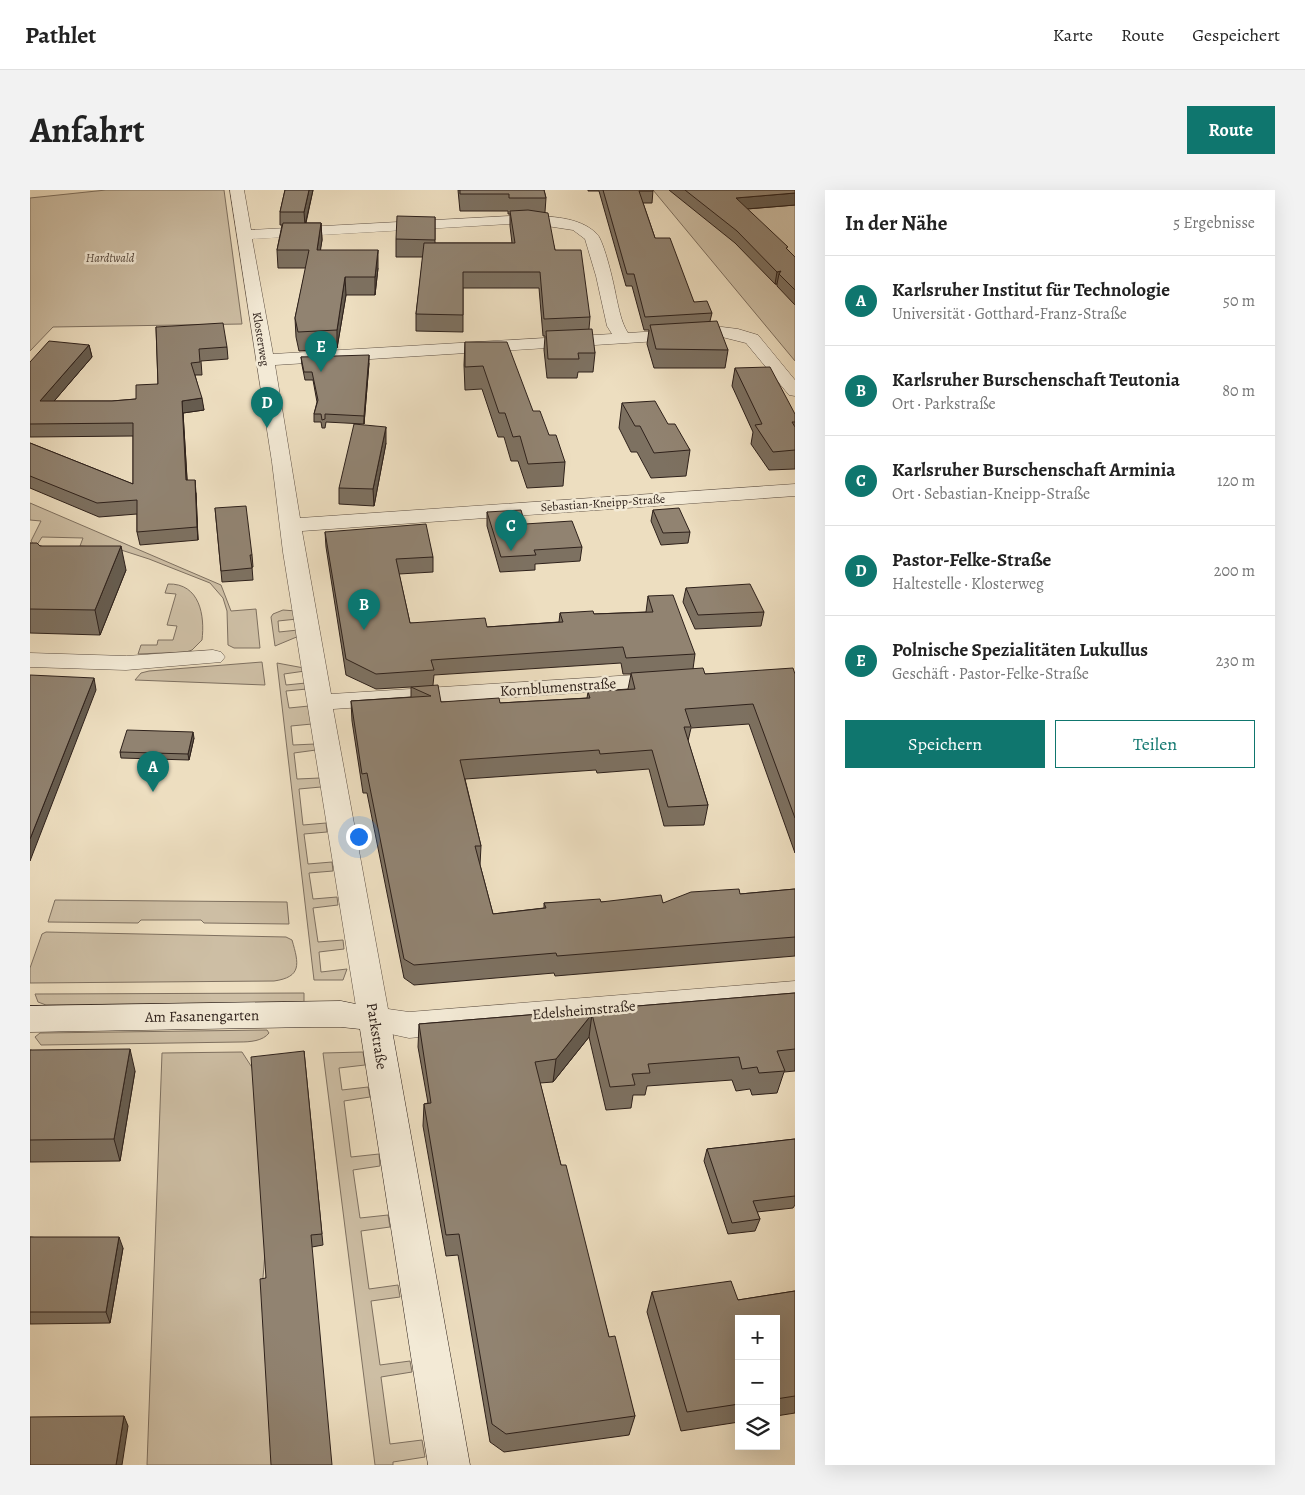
<!DOCTYPE html>
<html lang="de">
<head>
<meta charset="utf-8">
<style>
	:root { --surface:#fff; --page:#f2f2f2; --text:#222; --muted:#767676; --line:#e0e0e0; --accent:#0f766e }
	body { margin:0; font-family:Alegreya,serif; background:var(--page); color:var(--text) }
	.controls { position:absolute; right:15px; bottom:15px; display:grid; overflow:hidden; border-radius:0px; box-shadow:0 5px 20px #0002 }
	.controls button { width:45px; height:45px; display:grid; place-items:center; padding:0; border:0; border-bottom:1px solid var(--line); background:var(--surface); color:var(--text); font:25px sans-serif }
	.you { position:absolute; left:328px; top:646px; width:18px; height:18px; margin:-12px; border:4px solid #fff; border-radius:50%; background:#1a73e8; box-shadow:0 0 0 8px #1a73e833 }
	.badge { display:grid; place-items:center; width:32px; height:32px; border-radius:50%; background:var(--accent); color:#fff; font-size:16px; font-weight:700 }
	.pin { position:absolute; translate:-50% -41px; filter:drop-shadow(0 1px 2px #0008) }
	.pin::after { content:''; position:absolute; top:26px; width:18px; height:15px; background:inherit; clip-path:polygon(0 0,100% 0,50% 100%) }
	.list { margin:0; padding:0; list-style:none }
	h2 { display:flex; justify-content:space-between; align-items:center; height:65px; margin:0; padding:0 20px; font-size:21px }
	h2 small { font-size:16px; font-weight:400; color:var(--muted) }
	.list li { display:grid; grid-template-columns:32px 1fr auto; gap:15px; align-items:center; box-sizing:border-box; height:90px; padding:0 20px; border-top:1px solid var(--line) }
	.list b { display:block; font-size:19px; white-space:nowrap }
	.list p { margin:0; font-size:16px; white-space:nowrap; color:var(--muted) }
	.list em { font-size:16px; font-style:normal; color:var(--muted) }
	.actions { display:flex; gap:10px; padding:15px 20px }
	.actions a { flex:1; padding:11px 0; border:1px solid var(--accent); border-radius:0px; text-align:center; font-size:18px; color:var(--accent) }
	.actions .main { background:var(--accent); color:#fff }
	.icon { flex:none; width:28px; height:28px; fill:none; stroke:currentColor; stroke-width:2; stroke-linecap:round; stroke-linejoin:round }
	.map { position:relative; flex:none; width:765px; height:1275px; overflow:hidden; border-radius:0px }
	header { display:flex; align-items:center; gap:30px; box-sizing:border-box; height:70px; padding:0 25px; background:var(--surface); border-bottom:1px solid var(--line) }
	header strong { font-size:24px }
	nav { display:flex; gap:28px; margin-inline-start:auto; font-size:18px }
	.intro { display:flex; align-items:center; justify-content:space-between; box-sizing:border-box; height:120px; padding:0 30px }
	h1 { margin:0; font-size:35px }
	.button { padding:12px 22px; border-radius:0px; background:var(--accent); color:#fff; font-size:18px; font-weight:700 }
	main { display:flex; gap:30px; padding:0 30px }
	aside { flex:1; background:var(--surface); border-radius:0px; box-shadow:0 5px 20px #0002 }
	.map>svg:first-child { display:block }
	.green { fill:#cdbea4; stroke:#7e7060 }
	.lines { fill:none; stroke-linecap:round; stroke-linejoin:round }
	.street-casing { stroke:#5e5044; stroke-width:1 }
	.secondary-casing { stroke:#2e211b; stroke-width:1 }
	.street { fill:#f3ead6; fill-rule:evenodd }
	.secondary { fill:#f3ead6; fill-rule:evenodd }
	.wall { fill:#7d7161; stroke:#2e211b; fill-rule:evenodd }
	.shaded-wall { fill:#665c4f; stroke:#2e211b }
	.building { fill:#918371; stroke:#2e211b }
	.labels { text-anchor:middle; dominant-baseline:central; stroke-width:5; stroke-linejoin:round; paint-order:stroke }
	.far-park-label { font-size:12px; font-style:italic; fill:#56483d; stroke:#f3ead6 }
	.far-street-label { font-size:12px; fill:#2e211b; stroke:#f3ead6 }
	.street-label { font-size:15px; fill:#2e211b; stroke:#f3ead6 }
</style>
</head>
<body>
<header>
<strong>Pathlet</strong>
<nav><a>Karte</a><a>Route</a><a>Gespeichert</a></nav>
</header>
<div class="intro"><h1>Anfahrt</h1><a class="button">Route</a></div>
<main>
<div class="map">
<svg width="765" height="1275" viewBox="0 0 765 1275">
	<rect width="100%" height="100%" fill="#eddec0"/>
	<filter id="stains"><feTurbulence type="fractalNoise" baseFrequency=".004" numOctaves="4"/><feColorMatrix values="0 0 0 0 .2 0 0 0 0 .09 0 0 0 0 .02 0 0 0 .5 -.17"/></filter>
	<radialGradient id="worn" r=".72"><stop offset=".6" stop-color="#630" stop-opacity="0"/><stop offset="1" stop-color="#630" stop-opacity=".3"/></radialGradient>
	<g class="green">
		<path d="M76 0H194L212 134 23 137 0 161V8Z"/>
		<path d="M623 0H765V171Z"/>
		<path d="M0 313 191 395 201 421 226 419 230 458H204L198 455 197 421 193 408 180 393 119 369 88 359 50 356 53 348 12 347 7 355H4L1 351 11 331 0 330Z"/>
		<path d="M138 394C170 393 175 426 172 450L162 460 156 462 108 464 111 455H127L128 450H143L147 436 137 435 146 404 135 403Z"/>
		<path d="M253 420 266 421 267 429 248 431 249 442 268 440 269 446 245 456 241 427 243 424Z"/>
		<path d="M232 472 235 495 105 490 111 483 119 481Z"/>
		<path d="M247 473 274 478 275 481 254 484 256 495 276 493 277 499 256 501 259 518 279 516 282 534 261 536 263 555 285 554 286 560 264 563 267 589 290 588 291 597 269 599 273 635 296 633 297 642 274 644 278 674 302 672 303 681 279 683 283 709 307 707 308 715 283 718 288 752 313 750 314 759 289 762 291 782 317 779 313 790H284Z"/>
		<path d="M25 710 257 712 259 734 174 733 171 730H111L108 733 18 732Z"/>
		<path d="M16 742 256 747 262 750C269 774 272 787 244 791L0 793V778L12 744Z"/>
		<path d="M274 803V812L16 815 8 812 5 804Z"/>
		<path d="M237 840 239 843C233 851 220 852 210 852L11 855 5 847 10 843Z"/>
		<path d="M212 862 223 879 235 1063 232 1100 243 1275H117L132 863Z"/>
		<path d="M333 862 335 875 309 878 312 900 338 897 340 907 314 911 321 967 349 964 350 976 323 980 330 1028 358 1025 360 1037 331 1041 339 1099 368 1095 370 1107 341 1111 350 1175 380 1171 382 1182 351 1187 360 1254 392 1250 395 1267 363 1272V1275H345L293 863Z"/>
	</g>
	<g class="lines">
		<g class="street-casing">
			<g id="street">
				<path d="M200 0H214L221 40 497 25C520 27 549 26 567 44 574 51 584 94 586 106 589 119 591 132 598 143L692 137 708 139 728 145 765 190V206L759 205 716 153 692 147 245 175 270 328 765 294V306L272 341 301 504 636 483 645 485 648 490 645 495 636 497 303 519 358 819 379 822 765 791V815L379 848 333 838 328 829 253 362 242 272ZM497 33 543 40 555 49 566 86 577 136 582 144 243 164 222 49Z"/>
				<path d="M183 460 191 462 195 467 191 472 96 480 0 477V463L96 466Z"/>
			</g>
		</g>
		<g class="secondary-casing">
			<path id="secondary" d="M311 811 355 820 360 829 440 1275H398L330 839 311 837H284L0 842V816Z"/>
		</g>
		<use href="#street" class="street"/>
		<use href="#secondary" class="secondary"/>
	</g>
	<g class="wall">
		<path d="M255 0H283L276 33H291L292 50 290 60 348 78 345 105H316L307 158 269 161 266 147 265 128 276 78H248L247 60 252 35H250V22Z"/>
		<path d="M428 0H514L516 8 515 22 525 60 560 127 559 139 565 163 563 182H548L547 188H517L514 160 515 146H513L509 98H433V142L386 141V124L393 67H366V49L405 27V53H482L480 36V24H478V21H430Z"/>
		<path d="M558 0H623L622 13H613L625 48 664 112 682 123 680 131 698 160 695 178H624L617 154 619 140H614L602 96H596L569 1H558Z"/>
		<path d="M639 0H765V15L717 19 765 67V115L747 96V94H745L705 53Z"/>
		<path d="M126 137 197 157 198 169 171 171 172 185H165L174 220 153 223 157 290 166 303 168 350 110 355 107 342V324L69 327 0 298V253L103 294V246L0 247V172L59 155 62 167 24 211H82L106 209 128 194Z"/>
		<path d="M435 152 503 221 519 245 535 272 533 296 497 298 488 271H481L474 247H468L452 199 435 200 434 175Z"/>
		<path d="M271 167 339 173 334 234 296 232 295 238H292L291 232H284V224L287 212 283 190H275L272 175Z"/>
		<path d="M705 178 765 224V279L739 280 721 254 723 242 702 196Z"/>
		<path d="M592 213 638 234 660 260 656 286 621 288 607 262H601L589 238Z"/>
		<path d="M356 253 344 316 309 314V298Z"/>
		<path d="M185 318 222 365 223 377H222L223 390 192 392Z"/>
		<path d="M623 320 660 342 658 353 631 355 621 331Z"/>
		<path d="M457 322 495 334 552 357 550 371 505 374V380L470 382 457 336Z"/>
		<path d="M295 342 403 367V382L369 384 380 433 457 437 529 432 530 423 564 424 616 422 618 406 665 464 663 479 675 484H765V663L719 534 661 538 658 551 678 615 674 635 634 636 619 579 567 583 566 580 435 589 451 656 450 675 463 724 514 718V713L571 712 633 713 710 704 765 699V766L525 786 524 783 384 795 374 788 337 603H333L322 531 321 511 381 507V497L346 499 316 485 296 357ZM591 473 593 484H601L598 499 558 502 557 508 470 513 411 512 403 495 404 485Z"/>
		<path d="M0 353 96 380 70 445 0 443Z"/>
		<path d="M656 398 734 422 731 436 665 439 653 412Z"/>
		<path d="M164 548 159 570 91 568 90 562Z"/>
		<path d="M765 803V881L754 882 747 903 722 905 720 899 706 901 702 890 617 896 615 905H603L601 918 576 920 559 847 523 892 510 893 531 975 579 1147 605 1226 599 1245 474 1262 460 1252 428 1065 416 1066 393 936 394 914 398 913 388 857 389 834Z"/>
		<path d="M0 860 105 881 90 971 0 972Z"/>
		<path d="M274 861 293 1055 282 1057 236 1088Z"/>
		<path d="M765 949V1015L763 1018 727 1022 730 1029 725 1041 698 1044 674 971 677 959Z"/>
		<path d="M0 1047 93 1058 80 1133 0 1134Z"/>
		<path d="M765 1101V1223L746 1226V1129H709V1232L651 1241 617 1122 622 1102 708 1110Z"/>
	</g>
	<g class="shaded-wall">
		<path d="M279 0H283L275 35 274 22Z"/>
		<path d="M765 3V15L704 20 706 8Z"/>
		<path d="M291 33 292 50 288 77 287 60Z"/>
		<path d="M348 60V78L345 105V87Z"/>
		<path d="M751 81 749 84 747 94H745L747 82Z"/>
		<path d="M315 87 316 105 307 158V140Z"/>
		<path d="M59 155 62 167 13 224 10 211Z"/>
		<path d="M339 165V173L334 234V226Z"/>
		<path d="M172 208 174 220 153 223 158 304 156 290 152 211Z"/>
		<path d="M356 237V253L344 316 343 299Z"/>
		<path d="M165 290 166 303 168 350 167 337Z"/>
		<path d="M91 356 96 380 70 445 65 420Z"/>
		<path d="M64 488 66 500 0 671V649Z"/>
		<path d="M163 542 164 548 159 570 158 564Z"/>
		<path d="M562 824 559 847 523 892 526 869Z"/>
		<path d="M100 859 105 881 90 971 84 949Z"/>
		<path d="M89 1047 93 1058 80 1133 76 1122Z"/>
		<path d="M94 1226 98 1236 92 1275H86Z"/>
	</g>
	<g class="building">
		<path d="M255 0H279L274 22H250Z"/>
		<path d="M430 0H514L516 8H479V4H430Z"/>
		<path d="M573 0H623V1H609L625 48H640L664 112 677 111 682 123 615 127 604 84H597Z"/>
		<path d="M655 0H765V3L706 8 758 57 756 58 765 67V100L749 84 751 81 747 82 707 41Z"/>
		<path d="M498 20 518 23 525 60H551L560 127 514 129 510 82H433V125L386 124 394 53H485L480 21Z"/>
		<path d="M367 26 405 27V50L366 49Z"/>
		<path d="M253 33H291L287 60H348L345 87H315L307 140 268 142 265 128 279 60H247Z"/>
		<path d="M687 131 698 160 626 159 620 135Z"/>
		<path d="M193 133 197 157 169 159 170 172 161 173 172 208 152 211 156 290H165L167 337 107 342V310L67 313 0 286V253L103 294V233L0 234V172L19 151 59 155 10 211H82L106 209V195L128 194 126 137Z"/>
		<path d="M562 139 565 163H548L549 169H518L516 141Z"/>
		<path d="M435 152H477L503 221H510L519 245H526L535 272 498 274 490 246 483 247 475 223H469L453 176 435 177Z"/>
		<path d="M339 165 334 226 295 224V229L292 230 291 224H284L288 210 282 182H274L271 167Z"/>
		<path d="M740 177 765 224V232H762L765 237V260L743 262 725 235 732 234 705 178Z"/>
		<path d="M625 211 638 234H645L660 260 624 263 610 236H605L592 213Z"/>
		<path d="M324 234 356 237 343 299 309 298Z"/>
		<path d="M216 316 222 365H220L222 378 191 381 185 318Z"/>
		<path d="M649 318 660 342 633 343 623 320Z"/>
		<path d="M491 320 495 334 542 331 552 357 504 360 506 365 471 367 457 322Z"/>
		<path d="M396 334 403 367 366 369 380 433 455 428 457 437 533 432 530 423 563 421 564 424 623 422 618 406 643 405 665 464 596 468 593 457 401 470 404 480 346 484 316 469 295 342Z"/>
		<path d="M0 353H7L10 356H91L65 420 0 419Z"/>
		<path d="M720 394 734 422 668 425 656 398Z"/>
		<path d="M673 478 675 484 763 478 765 484V628L723 514 655 519 661 537H654L678 615 638 617 622 560 570 564 569 560 430 570 451 656H445L463 724 516 718 514 713 570 709 571 712 631 705 633 713 661 702 709 699 710 704 765 699V747L527 766 526 763 384 775 374 769 337 583 332 584 321 511 401 506 381 497 408 495 411 512 469 508 470 513 560 508 558 502 605 499 601 483Z"/>
		<path d="M0 485 64 488 0 649Z"/>
		<path d="M97 540 163 542 158 564 90 562Z"/>
		<path d="M765 803V859L747 861 755 881 729 883 727 877 712 879 709 867 618 874 620 883 602 884 605 895 580 897 562 824 526 869 505 872 531 975H536L579 1147 585 1146 605 1226 476 1244 462 1234 429 1044 416 1045 394 914 401 913 389 834Z"/>
		<path d="M100 859 84 949 0 950V860Z"/>
		<path d="M274 861 292 1044 281 1045 302 1275H241L230 1089 236 1088 221 867Z"/>
		<path d="M765 949V1006L723 1011 730 1029 702 1033 677 959Z"/>
		<path d="M0 1047H89L76 1122H0Z"/>
		<path d="M701 1091 708 1110 765 1101V1206L746 1209V1129H709V1214L657 1222 622 1102Z"/>
		<path d="M94 1226 86 1275H0V1227Z"/>
	</g>
	<g class="labels">
		<g class="far-park-label">
			<text x="80" y="68">Hardtwald</text>
		</g>
		<g class="far-street-label">
			<text transform="translate(231 149) rotate(81)">Klosterweg</text>
			<text transform="translate(573 313) rotate(-4)">Sebastian-Kneipp-Straße</text>
		</g>
		<g class="street-label">
			<text transform="translate(528 497) rotate(-4)">Kornblumenstraße</text>
			<text transform="translate(554 820) rotate(-5)">Edelsheimstraße</text>
			<text transform="translate(172 826) rotate(-1)">Am Fasanengarten</text>
			<text transform="translate(347 846) rotate(81)">Parkstraße</text>
		</g>
	</g>
	<rect width="100%" height="100%" filter="url(#stains)"/>
	<rect width="100%" height="100%" fill="url(#worn)"/>
</svg>
<div class="controls">
<button>+</button>
<button>−</button>
<button><svg class="icon" aria-label="layers" viewBox="0 0 24 24"><path d="M12 4l9 5-9 5-9-5zM3 14l9 5 9-5"/></svg></button>
</div>
<div class="you"></div>
<div class="pin badge" style="left:123px;top:602px">A</div>
<div class="pin badge" style="left:334px;top:440px">B</div>
<div class="pin badge" style="left:481px;top:361px">C</div>
<div class="pin badge" style="left:237px;top:238px">D</div>
<div class="pin badge" style="left:291px;top:182px">E</div>
</div>
<aside>
<h2>In der Nähe<small>5 Ergebnisse</small></h2>
<ul class="list">
<li><span class="badge">A</span><div><b>Karlsruher Institut für Technologie</b><p>Universität · Gotthard-Franz-Straße</p></div><em>50 m</em></li>
<li><span class="badge">B</span><div><b>Karlsruher Burschenschaft Teutonia</b><p>Ort · Parkstraße</p></div><em>80 m</em></li>
<li><span class="badge">C</span><div><b>Karlsruher Burschenschaft Arminia</b><p>Ort · Sebastian-Kneipp-Straße</p></div><em>120 m</em></li>
<li><span class="badge">D</span><div><b>Pastor-Felke-Straße</b><p>Haltestelle · Klosterweg</p></div><em>200 m</em></li>
<li><span class="badge">E</span><div><b>Polnische Spezialitäten Lukullus</b><p>Geschäft · Pastor-Felke-Straße</p></div><em>230 m</em></li>
</ul>
<div class="actions"><a class="main">Speichern</a><a>Teilen</a></div>
</aside>
</main>
</body>
</html>
